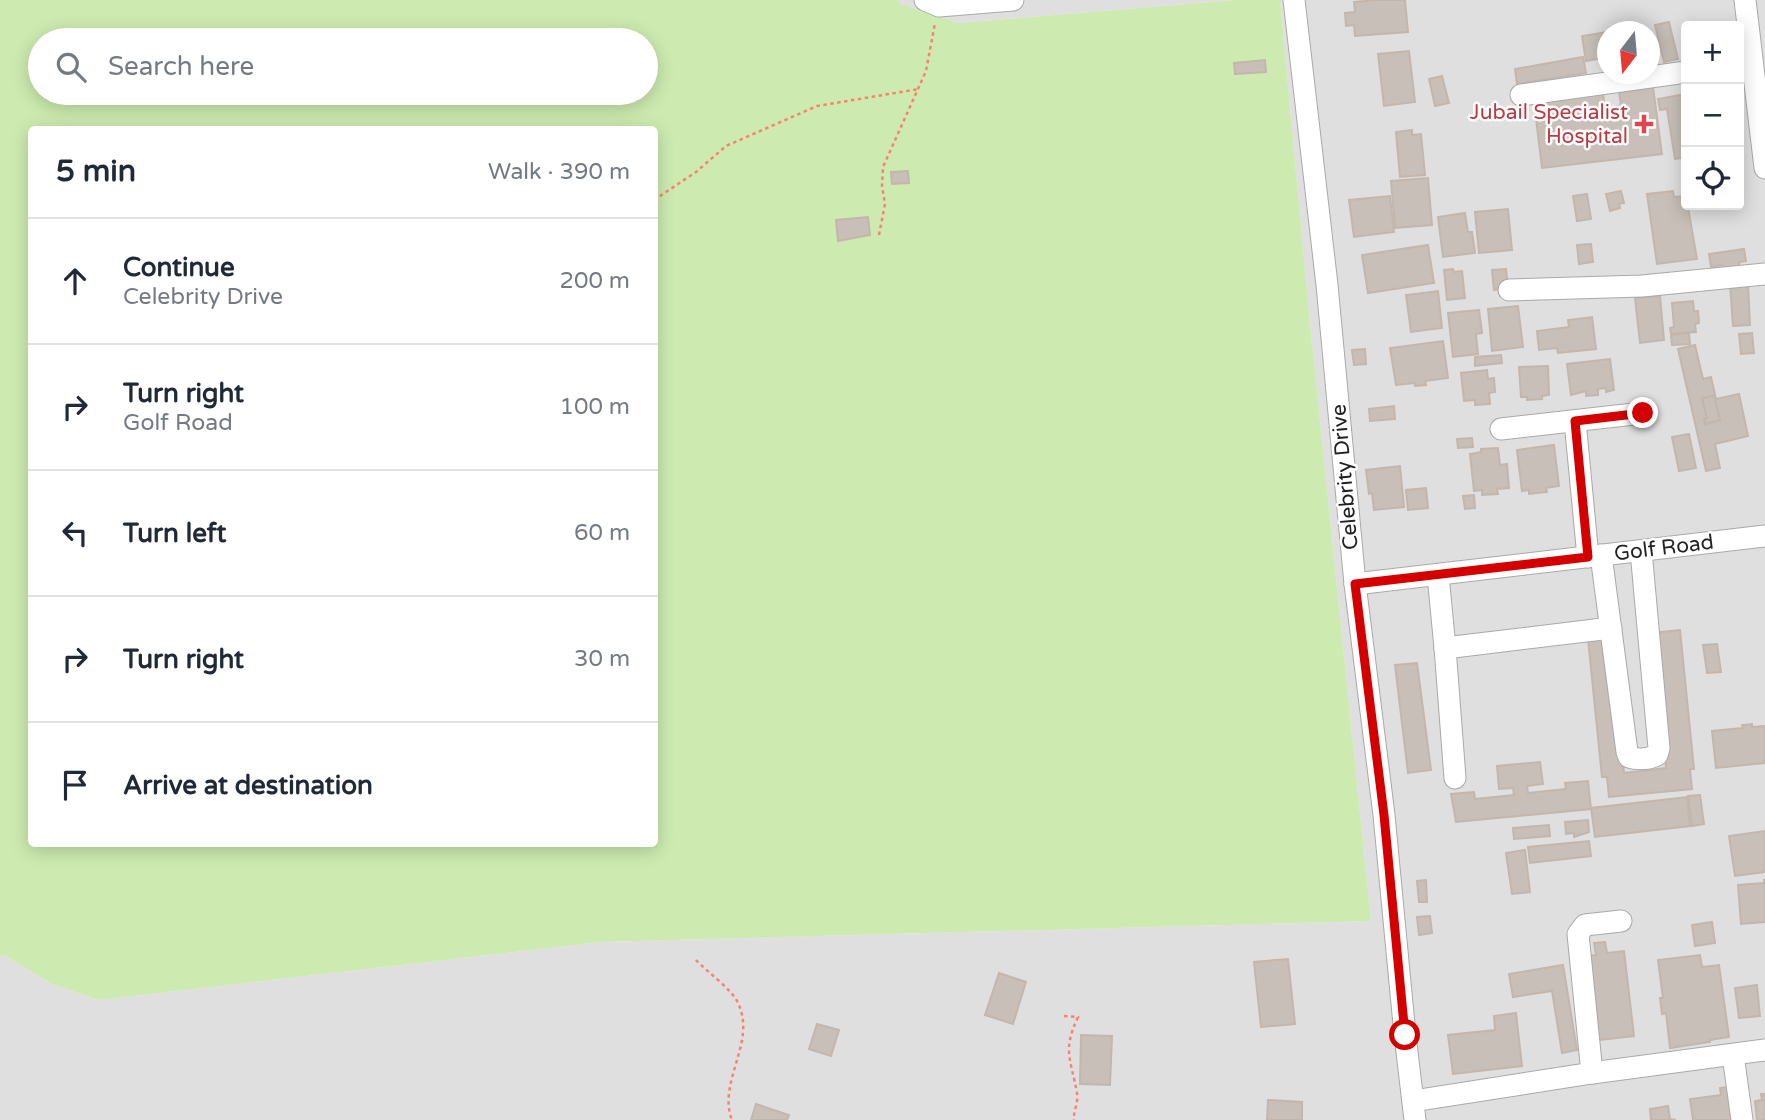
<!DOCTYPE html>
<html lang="en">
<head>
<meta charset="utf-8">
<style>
	:root { --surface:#fff; --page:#f6f6f7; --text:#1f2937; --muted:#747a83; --line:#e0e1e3 }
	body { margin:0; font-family:"Varela Round",sans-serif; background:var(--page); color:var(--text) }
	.controls { position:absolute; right:21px; top:21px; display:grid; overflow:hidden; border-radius:7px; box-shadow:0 4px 18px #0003 }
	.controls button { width:63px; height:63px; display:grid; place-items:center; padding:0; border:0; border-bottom:2px solid var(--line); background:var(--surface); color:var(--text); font:35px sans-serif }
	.compass { position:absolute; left:1597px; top:21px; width:63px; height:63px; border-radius:50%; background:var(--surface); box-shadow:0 4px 18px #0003; rotate:196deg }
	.stop { position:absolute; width:21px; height:21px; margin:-16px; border:5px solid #d40000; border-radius:50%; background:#fff }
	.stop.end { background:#d40000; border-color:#fff; box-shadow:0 2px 7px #0008 }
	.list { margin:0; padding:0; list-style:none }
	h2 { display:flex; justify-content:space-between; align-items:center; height:91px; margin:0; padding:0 28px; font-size:30px }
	h2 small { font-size:23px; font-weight:400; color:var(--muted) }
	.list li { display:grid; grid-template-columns:46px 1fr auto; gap:21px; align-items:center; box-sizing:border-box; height:126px; padding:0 28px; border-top:2px solid var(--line) }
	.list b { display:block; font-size:26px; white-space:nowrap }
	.list p { margin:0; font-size:23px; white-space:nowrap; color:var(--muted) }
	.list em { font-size:23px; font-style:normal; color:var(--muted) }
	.icon { flex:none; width:38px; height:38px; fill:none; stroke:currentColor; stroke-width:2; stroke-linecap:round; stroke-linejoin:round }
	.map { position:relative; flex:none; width:1765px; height:1120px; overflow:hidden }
	.search { position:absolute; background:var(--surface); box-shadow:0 4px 18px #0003; left:28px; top:28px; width:630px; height:77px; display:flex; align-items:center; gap:18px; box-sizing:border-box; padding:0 24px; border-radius:38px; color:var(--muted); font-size:26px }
	.panel { position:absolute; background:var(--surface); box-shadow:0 4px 18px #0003; left:28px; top:126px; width:630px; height:721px; border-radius:7px }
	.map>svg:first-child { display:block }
	.residential { fill:#e0dfdf; fill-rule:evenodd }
	.grass { fill:#cdebb0; fill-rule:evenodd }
	.building { fill:#c7bfb8; stroke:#c4b6ab; stroke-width:2; fill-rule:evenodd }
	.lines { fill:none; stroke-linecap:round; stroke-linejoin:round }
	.minor-casing { stroke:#a9a9a9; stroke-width:23 }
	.path { stroke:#fa8072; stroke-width:2.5; stroke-dasharray:3.5 3.5; stroke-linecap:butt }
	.minor { stroke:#fff; stroke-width:21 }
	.route { stroke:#d40000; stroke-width:9 }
	.health-dot { fill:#e0444e; stroke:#fff; stroke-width:2.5 }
	.labels { text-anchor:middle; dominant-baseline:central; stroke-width:5; stroke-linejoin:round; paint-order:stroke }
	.health-label { font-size:21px; fill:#be3a42; stroke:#fff; text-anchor:end }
	.street-label { font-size:21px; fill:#222; stroke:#fff }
</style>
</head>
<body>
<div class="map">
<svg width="1765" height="1120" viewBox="0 0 1765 1120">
	<rect width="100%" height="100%" fill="#f2efe9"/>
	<g class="residential">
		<path d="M898 0H1236L959 23 899 4Z"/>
		<path d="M1280 0H1765V1120H0V956L4 955 52 984 99 1000 600 942 1371 921 1310 324ZM1686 26H1739V205H1686ZM1608 32H1650V74H1608Z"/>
	</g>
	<path class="grass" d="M0 0H898L900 4 959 23 1236 0H1280L1310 324 1371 921 600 942 99 1000 52 984 4 955 0 956ZM40 40H646V93H40ZM32 130H654V844H32Z"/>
	<g class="building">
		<path d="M1375 0H1405L1408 32 1355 36 1354 25 1346 26 1345 13 1355 12 1354 2Z"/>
		<path d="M1669 22 1678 59 1664 62 1655 25Z"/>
		<path d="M1608 32V57L1586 61 1582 36Z"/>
		<path d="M1409 51 1415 102 1384 106 1378 54Z"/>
		<path d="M1583 57 1586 73 1517 84 1515 69Z"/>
		<path d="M1265 60 1266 72 1235 74 1234 63Z"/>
		<path d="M1442 76 1449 103 1435 106 1429 79Z"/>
		<path d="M1653 87 1662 154 1542 168 1534 102 1603 93 1605 108 1621 106 1619 91Z"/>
		<path d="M1686 94V157L1675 159 1667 109 1660 110 1658 99Z"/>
		<path d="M1412 130V135L1421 134 1425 175 1400 177 1396 132Z"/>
		<path d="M908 171 909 183 892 184 891 172Z"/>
		<path d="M1428 178 1432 225 1395 228 1391 181Z"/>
		<path d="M1621 191 1624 203 1619 204 1620 208 1610 211 1606 194Z"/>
		<path d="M1673 191 1674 197 1686 196 1697 259 1657 264 1647 194Z"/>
		<path d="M1587 194 1591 219 1577 221 1573 196Z"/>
		<path d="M1390 196 1394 232 1354 237 1349 200Z"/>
		<path d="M1508 209 1512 250 1479 253 1475 212Z"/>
		<path d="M1465 213 1468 232H1472L1475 253 1443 257 1438 217Z"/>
		<path d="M868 217 870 235 838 241 836 220Z"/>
		<path d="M1591 244 1593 262 1579 264 1577 245Z"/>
		<path d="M1428 245 1434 283 1368 293 1362 255Z"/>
		<path d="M1744 249 1746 261 1739 262 1740 269 1723 272 1722 265 1711 267 1709 254Z"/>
		<path d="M1453 269 1454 272 1462 271 1465 298 1447 300 1444 270Z"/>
		<path d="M1506 269 1508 288 1494 290 1492 270Z"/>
		<path d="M1748 283 1750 325 1733 326 1730 284Z"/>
		<path d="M1438 291 1442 328 1411 332 1406 295Z"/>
		<path d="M1660 296 1664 340 1640 343 1635 298Z"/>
		<path d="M1693 301 1694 311H1698L1699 323 1695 324 1696 332 1671 334 1670 328 1674 327 1672 303Z"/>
		<path d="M1518 306 1523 347 1492 351 1488 309Z"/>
		<path d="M1479 310 1482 333 1476 334 1478 354 1453 357 1448 313Z"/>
		<path d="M1592 317 1596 349 1558 353 1557 348 1539 350 1537 331 1569 327 1568 320Z"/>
		<path d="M1689 333 1690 344 1672 345 1671 335Z"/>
		<path d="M1752 333 1754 353 1741 354 1739 334Z"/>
		<path d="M1443 341 1448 378 1425 381 1426 385 1415 386V383L1396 385 1390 348Z"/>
		<path d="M1695 345 1703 379 1711 377 1716 399 1739 394 1748 436 1715 444 1720 468 1706 471 1678 349ZM1714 396 1720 420 1705 424 1704 419 1707 418 1702 398Z"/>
		<path d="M1365 349 1366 364 1354 365 1352 350Z"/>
		<path d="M1501 355 1502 363 1475 366V357Z"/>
		<path d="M1610 359 1614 390 1606 392V388L1598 389V395L1586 396V391L1571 395 1567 364Z"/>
		<path d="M1548 366 1549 395 1542 396V399L1527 400V397H1521L1519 367Z"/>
		<path d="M1487 370 1488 379 1494 378 1495 392 1489 393 1490 404 1475 405V400L1464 401 1461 373Z"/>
		<path d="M1714 396 1720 420 1705 424 1704 419 1707 418 1702 398Z"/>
		<path d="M1394 406 1395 419 1370 421 1369 409Z"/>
		<path d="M1689 434 1696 468 1679 471 1672 437Z"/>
		<path d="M1472 438 1473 447 1458 448 1457 439Z"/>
		<path d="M1554 445 1559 486 1546 488 1547 492 1529 494V490L1522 491 1517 450Z"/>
		<path d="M1498 448 1500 465 1507 464 1509 488 1497 489 1498 494 1482 495V490L1474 491 1470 454 1481 452V449Z"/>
		<path d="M1400 466 1404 507 1374 510 1372 493 1369 494 1366 470Z"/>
		<path d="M1426 488 1428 508 1408 510 1406 490Z"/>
		<path d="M1474 495 1475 508 1465 509 1463 496Z"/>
		<path d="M1680 630 1694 769H1690L1692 789 1609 797 1607 777H1602L1588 639 1610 637 1624 773 1666 768 1652 633Z"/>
		<path d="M1717 644 1721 672 1707 673 1703 645Z"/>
		<path d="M1417 663 1431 770 1408 773 1395 665Z"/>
		<path d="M1752 724V727L1765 726V763L1716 768 1712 731 1743 728 1742 725Z"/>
		<path d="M1540 762 1543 784 1527 786 1528 793 1566 789 1565 783 1588 781 1591 809 1456 822 1451 794 1474 792 1475 799 1514 795 1513 788 1499 789 1497 766Z"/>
		<path d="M1700 795 1704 824 1692 826 1688 796Z"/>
		<path d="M1687 797 1690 826 1595 837 1591 808Z"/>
		<path d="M1588 820 1589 832 1574 837V833L1566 834 1565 822Z"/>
		<path d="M1549 825 1550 836 1514 839 1513 828Z"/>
		<path d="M1765 831V872L1735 876 1729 836Z"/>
		<path d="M1589 841 1591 856 1530 863 1528 847Z"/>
		<path d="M1525 850 1530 892 1512 894 1506 853Z"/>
		<path d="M1426 880 1427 902H1419L1417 881Z"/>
		<path d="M1764 880H1765V922L1741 924 1738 885 1764 883Z"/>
		<path d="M1430 916 1432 933 1419 935 1417 917Z"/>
		<path d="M1712 922 1715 943 1695 946 1692 925Z"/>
		<path d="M1605 942 1607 953 1624 951 1634 1036 1591 1041 1581 956 1596 955 1594 943Z"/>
		<path d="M1700 955 1702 967 1719 965 1729 1037 1710 1040V1042L1670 1048 1666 1013 1662 1014 1660 998H1663L1658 960Z"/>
		<path d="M1288 959 1295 1024 1261 1027 1254 962Z"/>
		<path d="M1563 965 1577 1050 1562 1053 1552 991 1513 997 1509 974Z"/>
		<path d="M999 973 1026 982 1013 1024 985 1015Z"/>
		<path d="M1757 985 1760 1016 1739 1018 1735 988Z"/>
		<path d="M1516 1013 1522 1066 1453 1074 1448 1035 1495 1030 1494 1016Z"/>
		<path d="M817 1024 839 1030 831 1056 809 1049Z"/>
		<path d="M1081 1035 1112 1036 1110 1085 1080 1084Z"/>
		<path d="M1734 1086 1735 1120H1693L1690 1099 1721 1095 1720 1088Z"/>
		<path d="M1761 1094H1765V1120H1757L1755 1101 1762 1100Z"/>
		<path d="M1268 1100 1302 1102V1120H1267Z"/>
		<path d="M756 1104 789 1115 787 1120H751Z"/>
		<path d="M1668 1106 1670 1119 1676 1120H1651L1650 1109Z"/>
	</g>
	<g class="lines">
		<g class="minor-casing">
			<g id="minor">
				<path d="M925 0 939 6 1013 0"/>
				<path d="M1294 0 1327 285 1355 584 1384 815 1405 1035 1415 1120"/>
				<path d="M1745 0 1765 168"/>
				<path d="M1521 95 1686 72"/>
				<path d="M1509 290 1642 286 1765 274"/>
				<path d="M1575 421 1588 557"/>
				<path d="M1501 429 1643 413"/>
				<path d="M1601 555 1627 752 1629 757C1638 760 1649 759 1657 755L1659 748 1641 551"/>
				<path d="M1438 575 1445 648"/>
				<path d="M1355 584 1765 536"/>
				<path d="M1455 778 1445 648 1611 628"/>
				<path d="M1733 1055 1742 1120"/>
				<path d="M1592 1073 1578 934 1585 925 1621 921"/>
				<path d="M1413 1101 1592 1073 1765 1050"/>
			</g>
		</g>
		<g class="path">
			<path d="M654 200 696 172 726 146 817 106 919 89"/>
			<path d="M879 235 885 204 882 186 883 167 926 71 935 23"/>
			<path d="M696 960C707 972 732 989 738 1003 757 1042 717 1082 732 1120"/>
			<path d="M1064 1016 1078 1017C1062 1051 1071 1059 1077 1093 1079 1102 1073 1111 1074 1120"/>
		</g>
		<use href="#minor" class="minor"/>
	</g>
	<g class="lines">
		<path class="route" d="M1405 1035 1384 815 1355 584 1588 557 1575 421 1643 413"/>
	</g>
	<path class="health-dot" d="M1640.5 113.5h7v7h7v7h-7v7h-7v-7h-7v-7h7z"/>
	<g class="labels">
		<g class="health-label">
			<text x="1628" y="112">Jubail Specialist<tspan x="1628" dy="24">Hospital</tspan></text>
		</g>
		<g class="street-label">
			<text transform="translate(1345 477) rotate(-95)">Celebrity Drive</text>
			<text transform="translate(1664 548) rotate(-7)">Golf Road</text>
		</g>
	</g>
</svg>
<div class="controls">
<button>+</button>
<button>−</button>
<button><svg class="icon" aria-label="locate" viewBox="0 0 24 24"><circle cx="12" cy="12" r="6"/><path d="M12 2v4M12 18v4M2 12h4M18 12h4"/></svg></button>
</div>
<svg class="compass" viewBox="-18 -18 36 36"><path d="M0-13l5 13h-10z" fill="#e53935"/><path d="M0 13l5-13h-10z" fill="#747a83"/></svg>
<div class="stop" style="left:1405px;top:1035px"></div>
<div class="stop end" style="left:1643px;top:413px"></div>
<div class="search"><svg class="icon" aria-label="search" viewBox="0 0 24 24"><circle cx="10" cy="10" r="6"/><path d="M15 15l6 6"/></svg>Search here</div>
<section class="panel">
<h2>5 min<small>Walk · 390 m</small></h2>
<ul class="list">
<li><svg class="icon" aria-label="ahead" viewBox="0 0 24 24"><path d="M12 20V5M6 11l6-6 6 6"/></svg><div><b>Continue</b><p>Celebrity Drive</p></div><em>200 m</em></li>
<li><svg class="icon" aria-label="right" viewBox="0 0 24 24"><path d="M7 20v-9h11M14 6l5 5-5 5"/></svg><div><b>Turn right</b><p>Golf Road</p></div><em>100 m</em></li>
<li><svg class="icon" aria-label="left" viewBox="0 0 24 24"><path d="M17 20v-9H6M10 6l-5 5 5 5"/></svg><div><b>Turn left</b></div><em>60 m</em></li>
<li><svg class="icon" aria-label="right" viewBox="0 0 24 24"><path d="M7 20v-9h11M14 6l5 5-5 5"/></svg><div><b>Turn right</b></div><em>30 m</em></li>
<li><svg class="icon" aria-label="arrive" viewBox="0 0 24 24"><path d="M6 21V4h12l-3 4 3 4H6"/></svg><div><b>Arrive at destination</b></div></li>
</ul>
</section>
</div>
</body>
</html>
